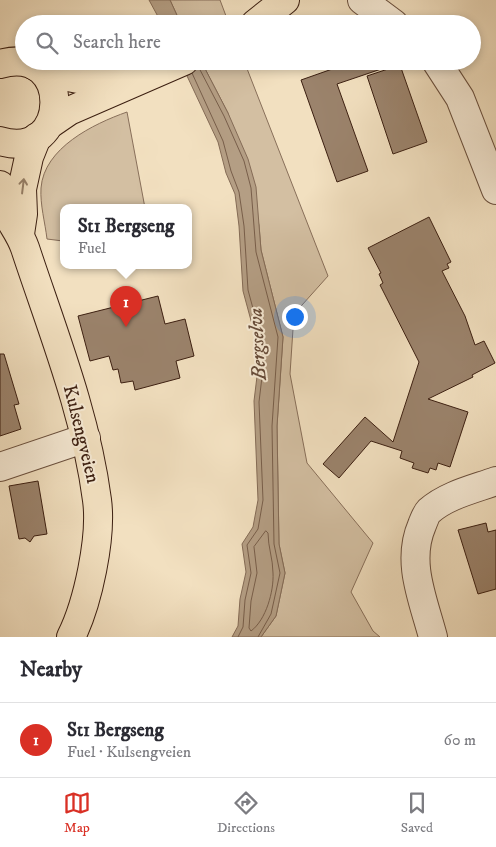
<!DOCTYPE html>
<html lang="en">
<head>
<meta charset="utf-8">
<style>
	:root { --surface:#fff; --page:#f2f2f3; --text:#2b2b33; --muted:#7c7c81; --line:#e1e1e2; --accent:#d93025 }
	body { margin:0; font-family:"IM FELL DW Pica",serif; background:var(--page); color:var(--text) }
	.you { position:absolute; left:294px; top:316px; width:18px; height:18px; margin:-12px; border:4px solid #fff; border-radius:50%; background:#1a73e8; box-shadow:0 0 0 8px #1a73e833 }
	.badge { display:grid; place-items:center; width:32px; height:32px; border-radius:50%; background:var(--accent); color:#fff; font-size:16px; font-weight:700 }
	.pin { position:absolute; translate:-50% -41px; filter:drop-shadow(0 1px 2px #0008) }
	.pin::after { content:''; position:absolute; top:26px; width:18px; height:15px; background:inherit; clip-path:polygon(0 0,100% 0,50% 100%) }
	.popup { position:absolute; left:60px; top:204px; width:132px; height:65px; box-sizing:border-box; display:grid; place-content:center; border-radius:10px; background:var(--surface); filter:drop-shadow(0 1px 4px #0005); font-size:16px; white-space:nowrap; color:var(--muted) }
	.popup b { font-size:19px; color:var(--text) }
	.popup::after { content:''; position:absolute; left:50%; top:100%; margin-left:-10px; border:10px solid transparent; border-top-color:var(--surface) }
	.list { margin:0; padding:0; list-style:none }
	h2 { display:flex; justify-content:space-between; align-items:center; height:65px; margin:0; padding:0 20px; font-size:21px }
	h2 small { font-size:16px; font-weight:400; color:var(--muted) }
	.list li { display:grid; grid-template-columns:32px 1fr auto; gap:15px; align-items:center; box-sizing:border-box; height:75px; padding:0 20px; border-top:1px solid var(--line) }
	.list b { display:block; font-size:19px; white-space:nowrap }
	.list p { margin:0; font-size:16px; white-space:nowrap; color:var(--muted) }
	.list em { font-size:16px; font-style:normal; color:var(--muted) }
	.icon { flex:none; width:28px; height:28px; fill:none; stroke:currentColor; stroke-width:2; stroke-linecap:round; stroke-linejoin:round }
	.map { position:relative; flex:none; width:496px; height:637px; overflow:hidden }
	.search { position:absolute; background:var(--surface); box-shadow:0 2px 8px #0003; left:15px; right:15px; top:15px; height:55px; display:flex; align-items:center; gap:12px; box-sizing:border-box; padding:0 18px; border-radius:28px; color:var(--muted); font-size:19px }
	.sheet { height:140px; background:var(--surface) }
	nav { display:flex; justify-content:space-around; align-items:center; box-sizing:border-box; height:70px; border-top:1px solid var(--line); background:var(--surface); font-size:14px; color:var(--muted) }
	nav a { display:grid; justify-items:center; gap:2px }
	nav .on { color:var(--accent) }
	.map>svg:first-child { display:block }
	.green { fill:#d3bfa2; stroke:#886f5a }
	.water { fill:#b49e84; stroke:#846b56 }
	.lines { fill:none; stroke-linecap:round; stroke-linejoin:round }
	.shore { stroke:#785e4a; stroke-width:1 }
	.building { fill:#9b836c; stroke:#3c1f11 }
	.minor-casing { stroke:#6a4f3d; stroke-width:30 }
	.major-casing { stroke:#3c1f11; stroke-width:30 }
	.highway-casing { stroke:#3c1f11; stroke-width:30 }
	.minor { stroke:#f7ebd6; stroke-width:28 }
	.major { stroke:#f2e0c0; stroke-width:28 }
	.highway { stroke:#f2e0c0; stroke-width:28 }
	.oneway { stroke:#978068 }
	.labels { text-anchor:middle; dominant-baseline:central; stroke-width:4; stroke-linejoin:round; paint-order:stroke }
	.street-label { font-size:19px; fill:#3c1f11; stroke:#f7ebd6 }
	.water-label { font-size:20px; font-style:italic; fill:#664b39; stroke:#f7ebd6 }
</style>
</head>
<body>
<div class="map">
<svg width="496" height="637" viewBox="0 0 496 637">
	<rect width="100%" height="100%" fill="#f2e0c0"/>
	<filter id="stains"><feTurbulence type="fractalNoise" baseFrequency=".004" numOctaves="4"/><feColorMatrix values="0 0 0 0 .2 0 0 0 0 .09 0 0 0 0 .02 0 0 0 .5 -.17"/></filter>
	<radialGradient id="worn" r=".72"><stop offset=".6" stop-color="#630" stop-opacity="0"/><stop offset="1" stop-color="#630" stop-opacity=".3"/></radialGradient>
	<g class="green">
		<path d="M170 0H220L229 24H181Z"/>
		<path d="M201 61H244L328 276 294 314 290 374 307 463 373 543 351 592 373 631 380 637H261L276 616 285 573 279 544 277 426 283 337 261 250 259 225 228 113Z"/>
		<path d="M127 112 145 208H64L63 241 47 239C45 222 40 205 41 188 44 148 93 124 127 112Z"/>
	</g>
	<g class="water">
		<path d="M149 0H170L181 24H162Z"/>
		<path d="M180 61H201L228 113 248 159 256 187 261 250 283 337 277 426 279 544 285 573 276 616 261 637H232L238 626 240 599 246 572 242 544 253 527 258 500 254 401 259 360 256 339 243 291 239 226 235 194 226 173 218 142Z"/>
	</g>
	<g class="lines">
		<g class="shore">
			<path d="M198 66 224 116 244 161 251 188 256 252 278 337 272 426 274 544 280 573 271 614 258 637"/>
			<path d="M192 73 223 141 231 171 239 192 244 226 248 290 261 338 264 360 259 402 263 500 258 529 247 545 251 573 245 600 243 627 238 637"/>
			<path d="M266 531 268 533C268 547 273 559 273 573 274 591 266 620 251 631L249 628 251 601 257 573 254 547Z"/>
		</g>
	</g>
	<g class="building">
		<path d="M355 61H396V64L337 84 368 171 337 182 301 80Z"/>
		<path d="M400 65 427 142 393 154 367 76Z"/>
		<path d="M429 217 451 262 447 264 449 268 442 271 465 316 475 345 484 341 495 363 472 375 473 377 428 399 468 412 450 467 438 463 436 470 430 468 428 473 412 468 414 463 400 458 402 451 371 441 339 478 323 464 365 417 393 442 419 362 380 285 383 283 379 274 381 273 368 248Z"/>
		<path d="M158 296 165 324 185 319 194 356 176 361 180 378 135 390 133 381 121 383 118 369 113 370 109 356 90 361 78 316Z"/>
		<path d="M0 354H4L19 404 14 405 21 429 0 436Z"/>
		<path d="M38 481 47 534 34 536 30 542 25 538 19 539 9 486Z"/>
		<path d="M486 523 488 532 496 530V589L478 594 458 530Z"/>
	</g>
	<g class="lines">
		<g class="minor-casing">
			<g id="minor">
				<path d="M362 0 394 24"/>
				<path d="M436 61 460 98 496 190"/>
				<path d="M0 467 86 438"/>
				<path d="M433 637C423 599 406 562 422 525 424 520 426 514 429 511 447 495 474 489 496 481"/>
			</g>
		</g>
		<g class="major-casing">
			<g id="major">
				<path d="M255 24 285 0"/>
				<path d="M35 66C72 81 88 81 127 82"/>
				<path d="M50 124 69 111 184 61"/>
				<path d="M0 185C1 192 2 201 4 208 10 222 20 233 25 248 52 330 86 414 97 500 102 537 88 603 71 637"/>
				<path d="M20 234 23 214 22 189 29 157 37 137"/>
			</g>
		</g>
		<g class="highway-casing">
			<path id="highway" d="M0 64C74 43 71 163 0 141"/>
		</g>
		<use href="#minor" class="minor"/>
		<use href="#major" class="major"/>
		<use href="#highway" class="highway"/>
	</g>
	<defs><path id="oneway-shaft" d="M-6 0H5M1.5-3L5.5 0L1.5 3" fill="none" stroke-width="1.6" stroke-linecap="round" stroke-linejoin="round" transform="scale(1.25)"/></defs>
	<use class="oneway" href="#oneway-shaft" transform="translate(23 186) rotate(-83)"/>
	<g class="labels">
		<g class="street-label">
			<text transform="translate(81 434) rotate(76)">Kulsengveien</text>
		</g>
		<g class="water-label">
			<text transform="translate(258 344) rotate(-93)">Bergselva</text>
		</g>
	</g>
	<rect width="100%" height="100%" filter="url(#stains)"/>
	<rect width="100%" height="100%" fill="url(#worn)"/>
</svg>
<div class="you"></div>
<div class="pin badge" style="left:126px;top:327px">1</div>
<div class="popup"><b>St1 Bergseng</b>Fuel</div>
<div class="search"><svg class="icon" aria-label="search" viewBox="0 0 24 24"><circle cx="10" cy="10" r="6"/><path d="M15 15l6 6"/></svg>Search here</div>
</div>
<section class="sheet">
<h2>Nearby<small></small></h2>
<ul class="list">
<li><span class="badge">1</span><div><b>St1 Bergseng</b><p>Fuel · Kulsengveien</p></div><em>60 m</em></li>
</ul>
</section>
<nav>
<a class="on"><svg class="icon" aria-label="map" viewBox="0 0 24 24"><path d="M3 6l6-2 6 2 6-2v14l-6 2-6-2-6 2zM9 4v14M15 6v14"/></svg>Map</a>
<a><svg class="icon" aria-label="directions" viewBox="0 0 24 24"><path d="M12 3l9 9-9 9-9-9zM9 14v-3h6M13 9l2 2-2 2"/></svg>Directions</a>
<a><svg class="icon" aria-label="saved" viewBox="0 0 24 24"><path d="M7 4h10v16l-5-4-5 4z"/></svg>Saved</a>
</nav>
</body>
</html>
